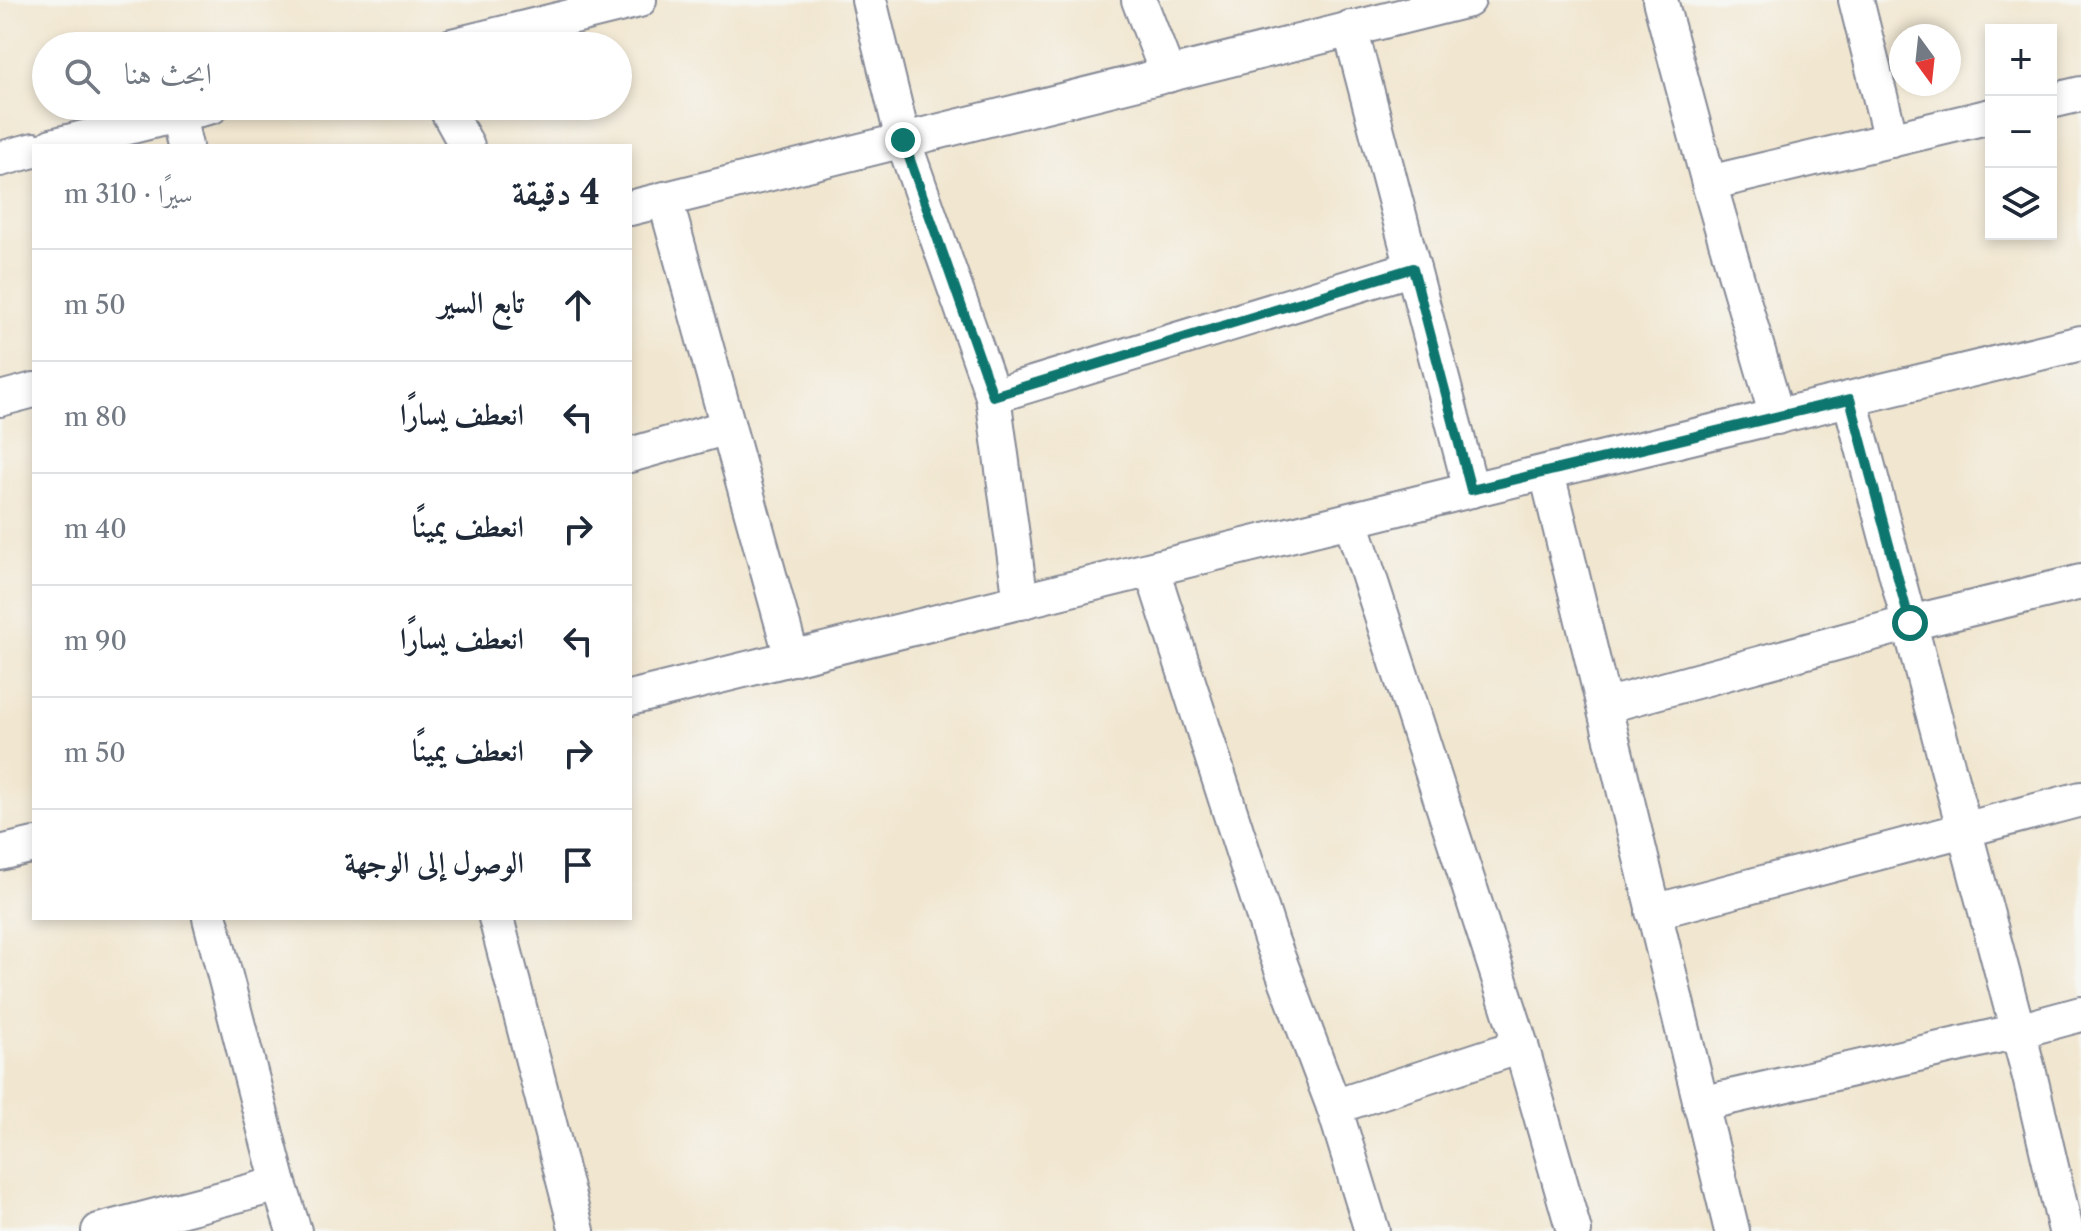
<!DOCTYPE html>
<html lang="ar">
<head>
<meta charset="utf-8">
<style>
	:root { --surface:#fff; --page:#f6f6f7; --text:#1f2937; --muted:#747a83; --line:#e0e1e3 }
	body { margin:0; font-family:"Libre Caslon Text",Amiri,serif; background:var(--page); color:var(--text); direction:rtl }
	.controls { position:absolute; right:24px; top:24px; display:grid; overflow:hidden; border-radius:0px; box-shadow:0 4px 12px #0003 }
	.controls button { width:72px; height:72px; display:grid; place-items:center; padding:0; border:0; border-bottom:2px solid var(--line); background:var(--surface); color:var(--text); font:40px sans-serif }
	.compass { position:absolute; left:1889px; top:24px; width:72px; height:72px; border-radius:50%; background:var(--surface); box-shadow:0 4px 12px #0003; rotate:165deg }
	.stop { position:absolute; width:24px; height:24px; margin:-18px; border:6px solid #0f766e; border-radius:50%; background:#fff }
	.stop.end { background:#0f766e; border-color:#fff; box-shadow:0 2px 8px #0008 }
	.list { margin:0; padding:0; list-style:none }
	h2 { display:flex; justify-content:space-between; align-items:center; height:104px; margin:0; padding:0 32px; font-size:34px }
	h2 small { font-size:26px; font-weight:400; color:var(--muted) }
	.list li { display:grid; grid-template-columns:52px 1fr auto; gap:24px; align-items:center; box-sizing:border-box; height:112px; padding:0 32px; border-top:2px solid var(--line) }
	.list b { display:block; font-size:30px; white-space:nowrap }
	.list em { font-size:26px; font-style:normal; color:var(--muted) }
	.icon { flex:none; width:44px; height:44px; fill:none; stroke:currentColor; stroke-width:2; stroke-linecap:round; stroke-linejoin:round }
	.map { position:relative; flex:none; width:2081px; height:1231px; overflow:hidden; direction:ltr }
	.search { position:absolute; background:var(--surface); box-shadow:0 4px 12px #0003; left:32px; top:32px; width:600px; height:88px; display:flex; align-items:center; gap:20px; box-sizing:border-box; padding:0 28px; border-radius:44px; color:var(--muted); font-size:30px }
	.panel { position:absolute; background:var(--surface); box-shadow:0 4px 12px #0003; left:32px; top:144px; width:600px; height:776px; border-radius:0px; direction:rtl }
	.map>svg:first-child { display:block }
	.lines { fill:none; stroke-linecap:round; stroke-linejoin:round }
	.minor-casing { stroke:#868a96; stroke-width:38 }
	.minor { stroke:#fff; stroke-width:34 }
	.route { stroke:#0f766e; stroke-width:10 }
</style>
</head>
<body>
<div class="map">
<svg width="2081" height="1231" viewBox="0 0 2081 1231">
	<rect width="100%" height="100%" fill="#f6f6f2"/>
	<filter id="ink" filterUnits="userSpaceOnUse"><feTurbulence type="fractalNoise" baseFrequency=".0125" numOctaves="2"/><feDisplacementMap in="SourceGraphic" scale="16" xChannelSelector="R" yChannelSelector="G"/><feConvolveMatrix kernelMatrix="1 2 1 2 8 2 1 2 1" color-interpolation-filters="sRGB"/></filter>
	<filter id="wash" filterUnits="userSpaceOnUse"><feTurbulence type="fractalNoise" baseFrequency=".006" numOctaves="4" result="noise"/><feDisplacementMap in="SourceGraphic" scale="32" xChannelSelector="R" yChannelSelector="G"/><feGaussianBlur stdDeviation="1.8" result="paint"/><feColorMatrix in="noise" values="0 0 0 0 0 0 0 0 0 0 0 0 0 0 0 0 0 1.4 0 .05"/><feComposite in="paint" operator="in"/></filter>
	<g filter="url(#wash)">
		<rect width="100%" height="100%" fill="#f1e6cf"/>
	</g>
	<g filter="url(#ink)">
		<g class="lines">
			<g class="minor-casing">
				<g id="minor">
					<path d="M869 0 903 140 993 396 1021 602"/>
					<path d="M1139 0 1168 75"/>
					<path d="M1660 0 1709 183 1777 417"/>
					<path d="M1856 0 1891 140"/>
					<path d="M1350 28 1471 490"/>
					<path d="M452 46 639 0"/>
					<path d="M2051 101 2081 94"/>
					<path d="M445 106 467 146"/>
					<path d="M178 115 185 146"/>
					<path d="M52 146 212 106"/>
					<path d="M0 159 34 150"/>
					<path d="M1709 183 1991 116"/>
					<path d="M665 199 792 658"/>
					<path d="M630 208 1468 0"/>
					<path d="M993 396 1413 268"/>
					<path d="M0 399 34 390"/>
					<path d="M1850 399 2030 1077 2066 1231"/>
					<path d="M630 455 728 427"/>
					<path d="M1547 473 1732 1231"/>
					<path d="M1351 521 1521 1046 1574 1231"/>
					<path d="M1152 570 1272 942 1334 1107 1372 1231"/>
					<path d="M630 698 1471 490 2081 343"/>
					<path d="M1604 706 1910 623 2081 582"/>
					<path d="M0 853 34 845"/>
					<path d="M1653 912 2081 799"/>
					<path d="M210 918 279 1184 294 1231"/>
					<path d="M496 918 577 1231"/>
					<path d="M1700 1104 2018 1031 2081 1014"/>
					<path d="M1334 1107 1521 1046"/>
					<path d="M99 1231 279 1184"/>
				</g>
			</g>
			<use href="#minor" class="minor"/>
		</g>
	</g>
	<g class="lines" filter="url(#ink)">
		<path class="route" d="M903 140 993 396 1413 268 1471 490 1850 399 1910 623"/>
	</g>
</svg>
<div class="controls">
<button>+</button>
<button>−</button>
<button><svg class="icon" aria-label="layers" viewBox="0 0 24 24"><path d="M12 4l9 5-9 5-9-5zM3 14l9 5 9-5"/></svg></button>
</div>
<svg class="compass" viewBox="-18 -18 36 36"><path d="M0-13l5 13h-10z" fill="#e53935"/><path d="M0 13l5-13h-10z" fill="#747a83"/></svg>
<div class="stop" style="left:1910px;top:623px"></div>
<div class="stop end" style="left:903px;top:140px"></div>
<div class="search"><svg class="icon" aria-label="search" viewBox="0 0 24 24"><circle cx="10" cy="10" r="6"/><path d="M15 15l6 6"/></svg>ابحث هنا</div>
<section class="panel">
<h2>4 دقيقة<small>سيرًا · 310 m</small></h2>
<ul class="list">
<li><svg class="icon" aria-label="ahead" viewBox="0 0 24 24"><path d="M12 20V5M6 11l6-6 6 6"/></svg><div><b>تابع السير</b></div><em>50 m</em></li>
<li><svg class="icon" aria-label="left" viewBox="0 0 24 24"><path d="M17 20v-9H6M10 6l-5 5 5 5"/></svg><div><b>انعطف يسارًا</b></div><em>80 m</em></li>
<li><svg class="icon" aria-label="right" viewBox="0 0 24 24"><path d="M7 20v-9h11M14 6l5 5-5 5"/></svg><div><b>انعطف يمينًا</b></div><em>40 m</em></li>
<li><svg class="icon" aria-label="left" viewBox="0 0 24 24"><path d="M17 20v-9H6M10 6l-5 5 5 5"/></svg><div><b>انعطف يسارًا</b></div><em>90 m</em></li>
<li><svg class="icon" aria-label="right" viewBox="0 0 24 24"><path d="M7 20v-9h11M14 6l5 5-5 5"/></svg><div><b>انعطف يمينًا</b></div><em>50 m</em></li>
<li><svg class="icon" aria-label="arrive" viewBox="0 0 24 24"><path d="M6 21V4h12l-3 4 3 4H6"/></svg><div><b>الوصول إلى الوجهة</b></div></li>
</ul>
</section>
</div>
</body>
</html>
